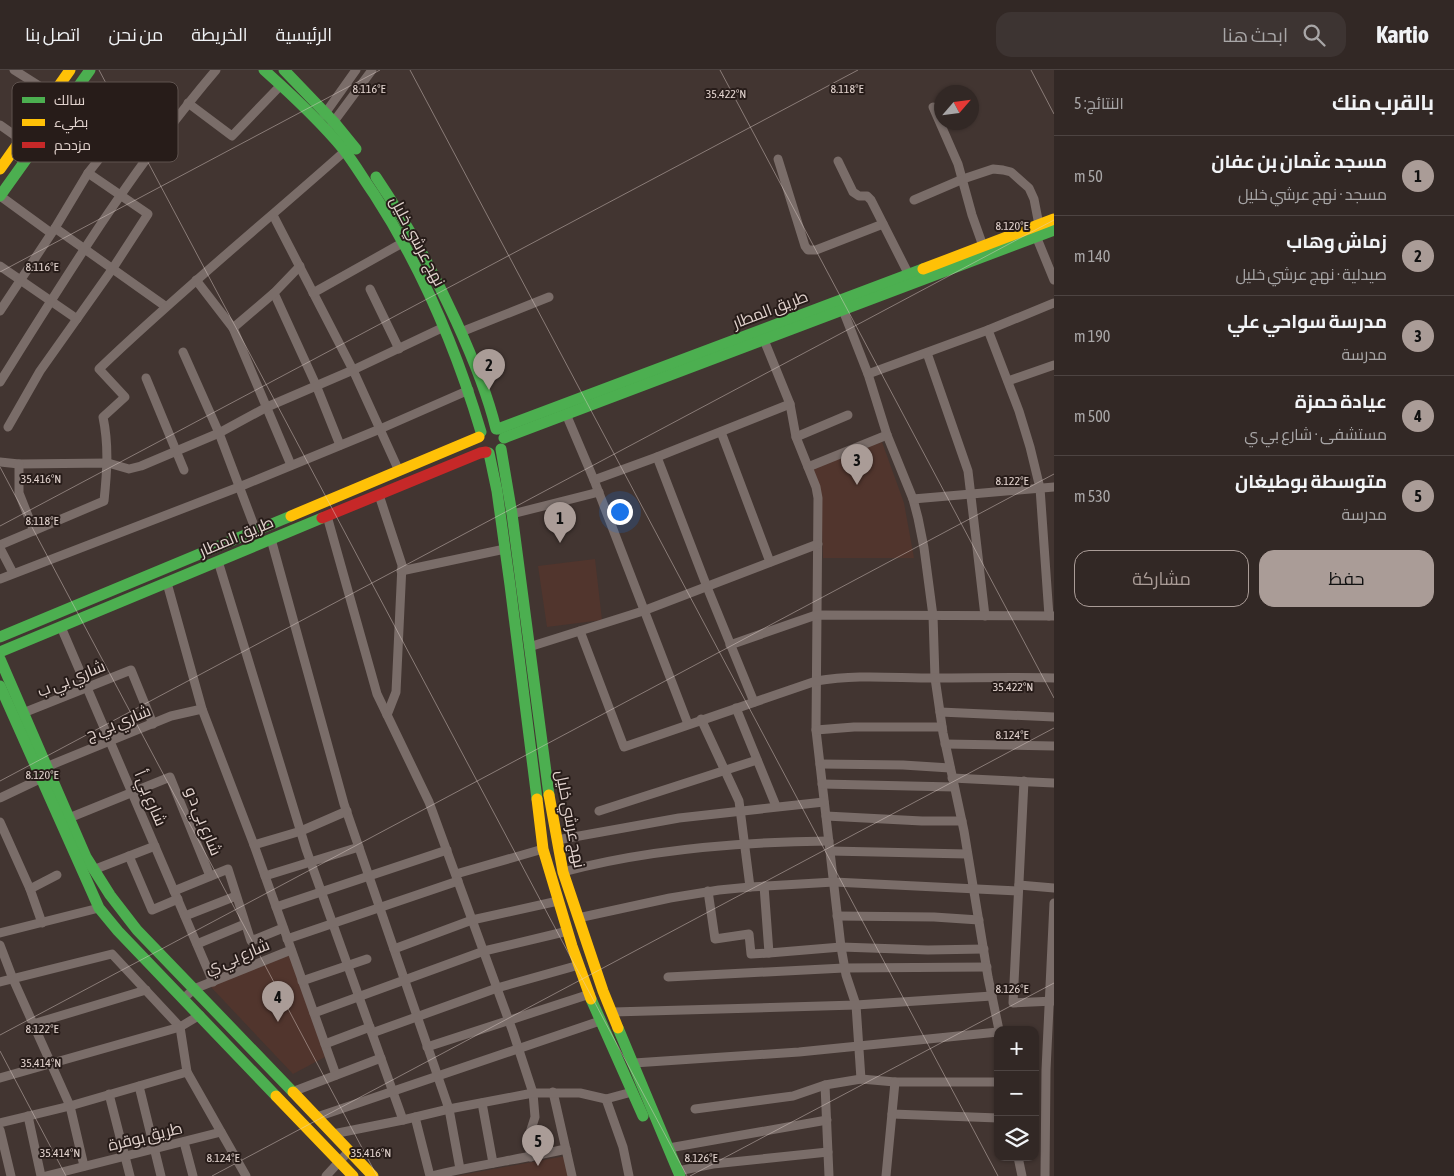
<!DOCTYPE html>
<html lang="ar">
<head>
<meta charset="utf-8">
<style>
	:root { --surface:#322825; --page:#3d3432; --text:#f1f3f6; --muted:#a8a6a7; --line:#4d4442; --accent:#aa9c97 }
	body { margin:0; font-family:"Asap Condensed",Cairo,sans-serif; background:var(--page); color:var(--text); direction:rtl }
	.controls { position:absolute; right:15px; bottom:15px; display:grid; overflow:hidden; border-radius:10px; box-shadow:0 1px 4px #0004 }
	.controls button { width:45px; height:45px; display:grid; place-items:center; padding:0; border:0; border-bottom:1px solid var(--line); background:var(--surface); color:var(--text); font:25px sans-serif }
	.compass { position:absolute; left:934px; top:15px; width:45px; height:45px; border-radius:50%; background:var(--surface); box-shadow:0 1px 4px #0004; rotate:62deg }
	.you { position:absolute; left:619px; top:441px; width:18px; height:18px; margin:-12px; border:4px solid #fff; border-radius:50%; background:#1a73e8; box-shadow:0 0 0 8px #1a73e833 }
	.badge { display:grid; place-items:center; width:32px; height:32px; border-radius:50%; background:var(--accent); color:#111; font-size:16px; font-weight:700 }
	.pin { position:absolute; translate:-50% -41px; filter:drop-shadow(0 1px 2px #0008) }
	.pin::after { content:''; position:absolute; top:26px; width:18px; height:15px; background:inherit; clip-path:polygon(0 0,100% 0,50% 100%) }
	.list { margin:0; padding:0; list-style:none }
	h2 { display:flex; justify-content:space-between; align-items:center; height:65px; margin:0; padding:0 20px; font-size:21px }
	h2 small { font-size:16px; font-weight:400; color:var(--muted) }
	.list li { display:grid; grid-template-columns:32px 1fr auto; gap:15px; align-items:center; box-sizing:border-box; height:80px; padding:0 20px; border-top:1px solid var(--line) }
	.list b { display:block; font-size:19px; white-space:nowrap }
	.list p { margin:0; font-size:16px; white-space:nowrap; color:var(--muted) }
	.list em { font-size:16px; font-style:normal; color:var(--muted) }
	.actions { display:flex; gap:10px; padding:15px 20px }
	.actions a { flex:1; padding:11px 0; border:1px solid var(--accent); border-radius:15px; text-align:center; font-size:18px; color:var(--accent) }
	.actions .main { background:var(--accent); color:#111 }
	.icon { flex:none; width:28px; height:28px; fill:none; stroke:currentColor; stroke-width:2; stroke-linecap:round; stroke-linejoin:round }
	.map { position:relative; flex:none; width:1054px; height:1106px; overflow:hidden; direction:ltr }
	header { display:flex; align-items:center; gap:30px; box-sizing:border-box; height:70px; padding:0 25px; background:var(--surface); border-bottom:1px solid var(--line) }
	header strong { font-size:24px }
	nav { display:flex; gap:28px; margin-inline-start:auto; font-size:18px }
	.search { width:350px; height:45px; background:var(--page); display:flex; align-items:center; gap:12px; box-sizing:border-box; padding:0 18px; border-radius:15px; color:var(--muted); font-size:19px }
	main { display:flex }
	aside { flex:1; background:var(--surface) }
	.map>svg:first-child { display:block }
	.built { fill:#51352d }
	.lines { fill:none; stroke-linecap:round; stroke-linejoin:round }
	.street { stroke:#7a6d69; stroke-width:9 }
	.fast { stroke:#4caf50; stroke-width:11 }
	.slow { stroke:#ffc107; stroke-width:11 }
	.jam { stroke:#c62828; stroke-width:11 }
	.ticks { fill:none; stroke:#e2d3ce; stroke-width:1; stroke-opacity:0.45 }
	.labels { text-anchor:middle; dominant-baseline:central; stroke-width:4; stroke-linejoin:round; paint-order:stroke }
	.street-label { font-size:16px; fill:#e2d3ce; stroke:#271c19 }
	.key { fill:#271c19; stroke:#5f534f; stroke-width:1 }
	.key-label { font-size:14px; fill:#e2d3ce }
	.ticks-label { font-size:12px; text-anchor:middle; fill:#e2d3ce; stroke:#271c19; stroke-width:4; stroke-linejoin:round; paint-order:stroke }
</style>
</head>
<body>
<header>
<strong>Kartio</strong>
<div class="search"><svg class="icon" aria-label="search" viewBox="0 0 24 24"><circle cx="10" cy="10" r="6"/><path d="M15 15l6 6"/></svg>ابحث هنا</div>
<nav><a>الرئيسية</a><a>الخريطة</a><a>من نحن</a><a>اتصل بنا</a></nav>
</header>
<main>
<aside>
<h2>بالقرب منك<small>النتائج: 5</small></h2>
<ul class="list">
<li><span class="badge">1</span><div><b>مسجد عثمان بن عفان</b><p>مسجد · نهج عرشي خليل</p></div><em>50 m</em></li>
<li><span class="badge">2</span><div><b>زماش وهاب</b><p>صيدلية · نهج عرشي خليل</p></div><em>140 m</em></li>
<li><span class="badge">3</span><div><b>مدرسة سواحي علي</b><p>مدرسة</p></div><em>190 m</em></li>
<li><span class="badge">4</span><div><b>عيادة حمزة</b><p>مستشفى · شارع بي ي</p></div><em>500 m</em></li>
<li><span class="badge">5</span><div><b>متوسطة بوطيغان</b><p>مدرسة</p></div><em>530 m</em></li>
</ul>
<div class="actions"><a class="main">حفظ</a><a>مشاركة</a></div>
</aside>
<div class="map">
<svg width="1054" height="1106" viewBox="0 0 1054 1106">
	<rect width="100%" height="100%" fill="#423531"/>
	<g class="built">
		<path d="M882 372 904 433 914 488H823L821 433 813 397Z"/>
		<path d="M595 489 602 550 547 557 538 496Z"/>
		<path d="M290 885 325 987 293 1004 210 916Z"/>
		<path d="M565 1086 568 1106H456Z"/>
	</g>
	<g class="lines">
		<g class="street">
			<path d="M14 0 52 24"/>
			<path d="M86 17 158 72"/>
			<path d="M188 33 232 66 281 15"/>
			<path d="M933 37 958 94 972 145 983 176"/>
			<path d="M324 45 356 0"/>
			<path d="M332 54 372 0"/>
			<path d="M0 55 20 69"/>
			<path d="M778 89 805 176 808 180H816L883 154"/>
			<path d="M838 91 853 122 859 126H867L871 130 909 205"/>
			<path d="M3 128 51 163"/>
			<path d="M914 130 963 109 993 99 1003 100 1011 102 1029 118 1034 129 1039 155"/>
			<path d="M273 145 353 300 399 401"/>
			<path d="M55 158 165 236"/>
			<path d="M1036 166 1054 210"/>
			<path d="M0 196 77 249"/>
			<path d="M196 210 233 258 291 395"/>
			<path d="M370 219 399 279"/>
			<path d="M274 223 316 315 340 375"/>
			<path d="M313 223 404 172"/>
			<path d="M843 240 868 304 887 365 913 429 918 448 924 478 933 546 935 608 943 663 964 761 988 907 999 960"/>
			<path d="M0 241 55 158 88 103 129 51"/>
			<path d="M233 258 274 223 300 196"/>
			<path d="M988 260 1019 341 1030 377 1040 418 1049 546"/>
			<path d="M461 262 549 227"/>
			<path d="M764 270 790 334 796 367 816 417 818 428 816 660 841 877 846 905 856 935 861 1009"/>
			<path d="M183 282 219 363 256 461"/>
			<path d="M927 283 968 401 985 546"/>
			<path d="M868 304 988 260 1054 233"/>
			<path d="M146 308 184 400"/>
			<path d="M1008 311 1054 295"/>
			<path d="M0 312C67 205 134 96 216 0"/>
			<path d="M566 344 594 410 688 654"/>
			<path d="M8 357 40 301 113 198 148 144 88 103"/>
			<path d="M721 362 770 492"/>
			<path d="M796 367 848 345"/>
			<path d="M657 387 707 517 754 632"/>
			<path d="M0 392 19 394 108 393 129 399 141 396 219 363 267 337 353 300 444 257"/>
			<path d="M19 394V423L34 461"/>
			<path d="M808 397 887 365"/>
			<path d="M594 410 657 387 790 334"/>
			<path d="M379 425 402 495 396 622 387 645"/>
			<path d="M913 429 1054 417"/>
			<path d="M512 444 599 422"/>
			<path d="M327 446 377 624 429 732 513 962 533 1023 535 1047 528 1069 531 1087"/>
			<path d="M271 469 344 734 449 1039 403 1050"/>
			<path d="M0 475 104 431C107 402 109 376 103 347L125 327 99 299C178 223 263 154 345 81"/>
			<path d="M0 478 13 503"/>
			<path d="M218 491 306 779 403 1050 333 1064"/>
			<path d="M401 501 505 479"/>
			<path d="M0 509 239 417 380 359 469 320"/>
			<path d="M167 513 202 639 254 775 336 1005"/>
			<path d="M61 557 213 912"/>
			<path d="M580 561 624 677 816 611C858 604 893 608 935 608 975 608 1014 607 1054 608"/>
			<path d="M730 575 816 545 1054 546"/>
			<path d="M529 577 643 541 818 474"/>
			<path d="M736 638 776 736"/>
			<path d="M940 642 1054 647"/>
			<path d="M23 643 131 600 153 654"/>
			<path d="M701 649 739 731 750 817"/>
			<path d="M816 660 854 657H942"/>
			<path d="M945 674 1054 676"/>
			<path d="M820 694 903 695 950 698"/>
			<path d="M46 697 171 646 202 639"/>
			<path d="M952 708 1054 713"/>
			<path d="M1024 711 1013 933 1054 931"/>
			<path d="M822 714 954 717"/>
			<path d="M0 728 40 709"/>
			<path d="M599 741 757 690"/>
			<path d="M826 746 922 751H962"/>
			<path d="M69 748 170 707 210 806"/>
			<path d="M0 752 30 819 42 853"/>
			<path d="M557 770 679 748 824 732"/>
			<path d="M254 775 301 761 347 741"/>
			<path d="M830 781 967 784"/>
			<path d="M129 786 152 840 178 829"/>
			<path d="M93 800 155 776"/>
			<path d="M563 802C648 779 741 772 829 771"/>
			<path d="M456 804 543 779"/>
			<path d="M265 806 359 777"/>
			<path d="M1019 815 1054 818"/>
			<path d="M764 816 769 883 841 877 928 880 984 879"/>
			<path d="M30 819 57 805"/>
			<path d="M174 821 228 799 251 871 283 858"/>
			<path d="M708 821 715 869 749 864 751 884 769 883"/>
			<path d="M276 837 447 780"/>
			<path d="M185 846 236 826"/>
			<path d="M837 846 934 847 979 850"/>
			<path d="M578 848 670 828 719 820 750 817 834 812 1018 821"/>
			<path d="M0 863 99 838"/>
			<path d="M287 869 458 811"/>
			<path d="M197 874 245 854"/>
			<path d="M0 875 13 909 70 1036 84 1096"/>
			<path d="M394 879 472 850 558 831"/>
			<path d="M668 907 844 898 987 897"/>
			<path d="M302 911 367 889"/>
			<path d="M0 912 112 884 180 957 187 1002 246 1106"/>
			<path d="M184 928 194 919 291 880"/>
			<path d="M613 942 856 935 992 926"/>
			<path d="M314 943 484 881 568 861"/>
			<path d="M33 954 146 920"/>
			<path d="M372 963 497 918 579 895"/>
			<path d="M325 974 370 957"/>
			<path d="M427 977 590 924"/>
			<path d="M634 993 799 982 998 962"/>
			<path d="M0 1008 180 957 200 945"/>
			<path d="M825 1015 829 1106"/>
			<path d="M139 1016 161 1106"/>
			<path d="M292 1022 381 988"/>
			<path d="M553 1022 572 1106"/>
			<path d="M109 1024 130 1106"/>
			<path d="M606 1029 623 1077 629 1106"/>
			<path d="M482 1033 493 1093"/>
			<path d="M695 1039 793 1026 825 1015 861 1009 895 1012H998"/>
			<path d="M892 1044 998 1048"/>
			<path d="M28 1046 41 1106"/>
			<path d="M317 1047 600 951"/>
			<path d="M415 1047 430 1106"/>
			<path d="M0 1053 70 1036 187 1002"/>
			<path d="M0 1060 11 1106"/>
			<path d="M184 1072 193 1106"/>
			<path d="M669 1078 827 1050"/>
			<path d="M1018 1087 1022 1106"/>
			<path d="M460 1099 449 1039 533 1023H580L606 1029 632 1022"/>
			<path d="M678 1101 713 1094 828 1082"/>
			<path d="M46 1106 221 1062"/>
			<path d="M326 1106 349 1081"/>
			<path d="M431 1106C476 1095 522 1089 566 1079"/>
			<path d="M886 1106 895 1012"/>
			<path d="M1045 1106 1046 1000 1054 833"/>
		</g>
		<g class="fast">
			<path d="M264 0C292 25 320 51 344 80 355 94 364 110 374 124 422 198 456 278 481 362"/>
			<path d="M284 0 334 52 356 79"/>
			<path d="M376 107C407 153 433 201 456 251 472 286 487 322 496 359"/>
			<path d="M0 126 90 0"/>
			<path d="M498 359 923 199"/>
			<path d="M504 368 1054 160"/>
			<path d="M501 379 512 444 549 725"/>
			<path d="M489 383 497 421 510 515 537 729"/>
			<path d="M0 567 291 446"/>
			<path d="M0 582 322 448"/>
			<path d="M0 589 86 787 110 825 137 860 293 1022"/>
			<path d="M0 616 99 838 118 861 276 1026"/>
			<path d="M591 929 643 1046"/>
			<path d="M618 958 680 1106"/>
		</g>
		<g class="slow">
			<path d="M0 99 70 0"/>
			<path d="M923 199 1054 149"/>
			<path d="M291 446 479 367"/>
			<path d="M549 725 563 802 603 921 618 958"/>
			<path d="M537 729 543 779 572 876 591 929"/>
			<path d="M293 1022 373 1106"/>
			<path d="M276 1026 353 1106"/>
		</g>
		<path class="jam" d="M322 448 480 383 486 382"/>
	</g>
	<path class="ticks" d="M99 0 687 1106M410 0 998 1106M720 0 1054 628M1031 0 1054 44M0 202 380 0M0 397 377 1106M0 456 858 0M0 711 1054 150M0 965 1054 404M0 981 66 1106M212 1106 1054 658M690 1106 1054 913"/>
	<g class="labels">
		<g class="street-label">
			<text transform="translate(418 171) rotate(62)">نهج عرشي خليل</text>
			<text transform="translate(770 239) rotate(-21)">طريق المطار</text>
			<text transform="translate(236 466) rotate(-23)">طريق المطار</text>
			<text transform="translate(71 608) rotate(-22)">شاري بي ب</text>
			<text transform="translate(118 652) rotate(-22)">شاري بي ج</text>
			<text transform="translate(151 728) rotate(67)">شارع بي أ</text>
			<text transform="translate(571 749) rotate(79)">نهج عرشي خليل</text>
			<text transform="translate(204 751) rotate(68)">شارع بي د و</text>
			<text transform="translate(237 886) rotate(-22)">شارع بي ي</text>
			<text transform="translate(145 1066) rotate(-14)">طريق بوقرة</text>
		</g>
	</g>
	<rect x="12" y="12" width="166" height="80" rx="8" class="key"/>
	<rect x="22" y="27" width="23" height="6" fill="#4caf50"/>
	<rect x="22" y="49" width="23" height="7" fill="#ffc107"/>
	<rect x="22" y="72" width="23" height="6" fill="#c62828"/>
	<g class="key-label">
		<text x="54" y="35">سالك</text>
		<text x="54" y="57">بطيء</text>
		<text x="54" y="80">مزدحم</text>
	</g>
	<g class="ticks-label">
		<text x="369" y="23">8.116°E</text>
		<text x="847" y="23">8.118°E</text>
		<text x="726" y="28">35.422°N</text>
		<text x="1012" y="160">8.120°E</text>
		<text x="42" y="201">8.116°E</text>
		<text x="41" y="413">35.416°N</text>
		<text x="1012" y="415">8.122°E</text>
		<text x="42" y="455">8.118°E</text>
		<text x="1013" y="621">35.422°N</text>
		<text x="1012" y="669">8.124°E</text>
		<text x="42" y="709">8.120°E</text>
		<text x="1012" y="923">8.126°E</text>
		<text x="42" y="963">8.122°E</text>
		<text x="41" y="997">35.414°N</text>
		<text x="60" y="1087">35.414°N</text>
		<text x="371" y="1087">35.416°N</text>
		<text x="223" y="1092">8.124°E</text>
		<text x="701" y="1092">8.126°E</text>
	</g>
</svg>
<div class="controls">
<button>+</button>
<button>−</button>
<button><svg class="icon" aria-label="layers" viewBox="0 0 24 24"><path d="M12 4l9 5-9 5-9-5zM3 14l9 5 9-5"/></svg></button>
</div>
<svg class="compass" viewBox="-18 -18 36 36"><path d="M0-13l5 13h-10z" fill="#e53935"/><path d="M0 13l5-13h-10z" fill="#a8a6a7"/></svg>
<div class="you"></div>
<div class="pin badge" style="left:560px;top:473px">1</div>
<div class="pin badge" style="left:489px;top:320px">2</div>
<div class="pin badge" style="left:857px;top:415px">3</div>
<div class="pin badge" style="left:278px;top:952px">4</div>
<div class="pin badge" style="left:538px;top:1096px">5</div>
</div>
</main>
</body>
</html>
